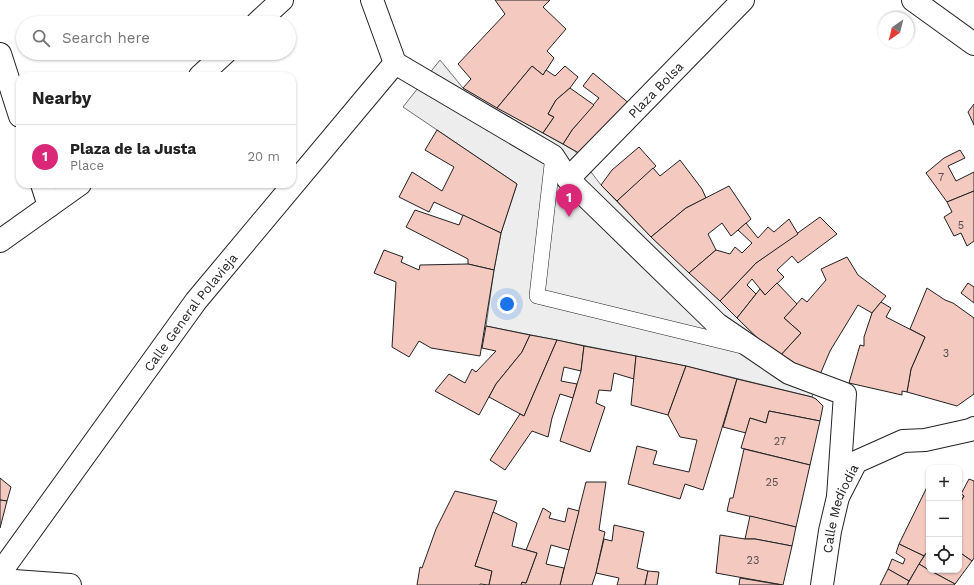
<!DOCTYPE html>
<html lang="en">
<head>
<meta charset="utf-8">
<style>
	:root { --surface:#fff; --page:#f2f2f2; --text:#222; --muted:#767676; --line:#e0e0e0; --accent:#db2777 }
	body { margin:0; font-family:"Work Sans",sans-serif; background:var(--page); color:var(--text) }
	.controls { position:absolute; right:12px; bottom:12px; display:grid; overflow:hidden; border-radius:8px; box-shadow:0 1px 3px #0004 }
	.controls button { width:36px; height:36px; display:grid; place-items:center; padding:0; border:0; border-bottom:1px solid var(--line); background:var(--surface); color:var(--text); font:20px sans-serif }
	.compass { position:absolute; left:878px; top:12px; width:36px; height:36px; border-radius:50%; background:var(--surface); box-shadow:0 1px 3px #0004; rotate:215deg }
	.you { position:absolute; left:507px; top:304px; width:14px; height:14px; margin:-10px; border:3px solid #fff; border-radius:50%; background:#1a73e8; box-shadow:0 0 0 6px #1a73e833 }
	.badge { display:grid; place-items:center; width:26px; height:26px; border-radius:50%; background:var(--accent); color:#fff; font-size:13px; font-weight:700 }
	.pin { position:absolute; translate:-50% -33px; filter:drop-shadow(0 1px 2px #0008) }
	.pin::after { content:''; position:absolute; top:21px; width:14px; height:12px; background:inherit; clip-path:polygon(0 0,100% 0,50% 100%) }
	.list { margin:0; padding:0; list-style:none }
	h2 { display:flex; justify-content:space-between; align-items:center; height:52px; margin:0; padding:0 16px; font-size:17px }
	h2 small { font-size:13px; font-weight:400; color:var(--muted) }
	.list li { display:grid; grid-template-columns:26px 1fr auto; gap:12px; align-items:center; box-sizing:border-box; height:64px; padding:0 16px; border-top:1px solid var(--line) }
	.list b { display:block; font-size:15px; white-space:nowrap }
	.list p { margin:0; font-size:13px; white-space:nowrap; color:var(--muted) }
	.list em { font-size:13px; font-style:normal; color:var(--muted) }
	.icon { flex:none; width:22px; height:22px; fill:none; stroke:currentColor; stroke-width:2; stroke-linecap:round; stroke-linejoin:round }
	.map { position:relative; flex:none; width:974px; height:585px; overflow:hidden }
	.search { position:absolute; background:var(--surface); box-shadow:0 1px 3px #0004; left:16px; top:16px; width:280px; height:44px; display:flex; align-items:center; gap:10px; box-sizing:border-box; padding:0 14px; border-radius:22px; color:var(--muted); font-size:15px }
	.panel { position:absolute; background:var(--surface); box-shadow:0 1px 3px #0004; left:16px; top:72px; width:280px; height:116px; border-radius:12px }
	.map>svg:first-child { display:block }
	.parking { fill:#ededed; stroke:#6f6f6f }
	.building { fill:#f3c9c0; stroke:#222 }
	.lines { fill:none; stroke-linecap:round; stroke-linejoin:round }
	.service-casing { stroke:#222; stroke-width:16 }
	.minor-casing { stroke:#222; stroke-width:24 }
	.service { stroke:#fff; stroke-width:15 }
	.minor { stroke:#fff; stroke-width:22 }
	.labels { text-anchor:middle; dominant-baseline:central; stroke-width:3; stroke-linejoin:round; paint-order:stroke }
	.number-label { font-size:11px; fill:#564c4a }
	.street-label { font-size:13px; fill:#222; stroke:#fff }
</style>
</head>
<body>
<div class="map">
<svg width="974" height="585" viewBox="0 0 974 585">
	<rect width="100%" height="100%" fill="#fff"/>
	<path class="parking" d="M440 60 463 88 575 151 601 185 651 237 720 301 778 358 819 377 812 397 686 366 486 326 494 270 501 233 517 184 403 107Z"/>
	<g class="building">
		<path d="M495 0H550L543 7 566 29 547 51 554 58 543 75 532 66 497 108 463 88 471 79 458 64 505 14Z"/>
		<path d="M532 66 543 75 546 70 555 76 565 66 578 77 570 88 556 100 548 114 554 117 543 133 497 108Z"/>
		<path d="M593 73 631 105 584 156 563 144 572 130 599 98 583 86Z"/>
		<path d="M570 88 594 105 572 130 563 144 543 133 554 117 548 114 556 100Z"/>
		<path d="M974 104V125L968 112Z"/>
		<path d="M437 130 517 184 501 233 434 202 429 212 399 197 412 172 442 191 454 167 425 150Z"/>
		<path d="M639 147 656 166 617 201 601 185 612 170Z"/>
		<path d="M960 150 965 158 948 166 956 181 974 172V191L947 202 926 173 944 158Z"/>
		<path d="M680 160 702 189 706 198 686 208 651 237 617 201 653 168 660 176Z"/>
		<path d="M729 186 751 219 731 236 722 223 708 234 716 250 689 273 651 237 686 208Z"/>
		<path d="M974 191V241L967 246 961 233 954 236 944 217 952 212 947 202Z"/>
		<path d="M415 210 459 225 463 215 501 233 494 270 468 264V259L406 227Z"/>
		<path d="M820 217 837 234 798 263 792 256 777 270 784 277 765 295 752 279 747 285 756 294 737 318 720 301 756 263Z"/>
		<path d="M789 219 798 234 756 263 720 301 689 273 716 250 730 254 735 247 742 253 752 243 738 230 746 223 758 238 768 227 774 232Z"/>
		<path d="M384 250 403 257 401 262 419 270 420 265 468 264 494 270 480 356 431 348 419 341 409 357 392 347 396 282 374 273Z"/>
		<path d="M847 257 858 275 886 296 872 313 858 305 830 351 819 377 778 358 801 333 784 318 802 298 807 302 826 280 821 269Z"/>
		<path d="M777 283 797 304 784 318 801 333 778 358 737 318 760 289 765 295Z"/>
		<path d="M968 283 974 287V303L961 293Z"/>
		<path d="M927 288 945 300 953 303 974 318V394L957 406 907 392 911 369 925 337 910 329Z"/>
		<path d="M881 302 891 308 886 317 925 337 911 369 907 392 902 391V395L849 383 860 345 864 346V337L872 313Z"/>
		<path d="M486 326 530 335 522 352 496 384 479 415 435 391 449 374 465 383 472 369 476 372 496 351 482 348Z"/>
		<path d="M530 335 557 340 524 416 489 397 496 384 522 352Z"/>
		<path d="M557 340 584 346 581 371 564 367 561 381 577 384 573 398 560 394 552 418 548 437 532 431 505 470 490 460 520 414 524 416Z"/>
		<path d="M584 346 636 356 634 379 614 373 611 391 599 390 596 403 605 407 590 452 560 441 581 371Z"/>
		<path d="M636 356 686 366 668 415 631 405Z"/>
		<path d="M686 366 737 379 703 490 685 484 680 499 628 484 637 446 657 451 653 464 689 472 697 440 680 437 668 415Z"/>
		<path d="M737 379 812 397 816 399 823 406 820 421 769 411 766 423 750 418 746 433 723 427Z"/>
		<path d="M769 411 820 421 810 465 741 448 750 418 766 423Z"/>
		<path d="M744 449 810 465 796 527 727 511 730 498H733Z"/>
		<path d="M0 478 11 487 7 501 0 500Z"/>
		<path d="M969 479 974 481V558L972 561 959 552V504L964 496 961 494Z"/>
		<path d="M586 482H606L599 530 605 532 596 573 592 585H560Z"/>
		<path d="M929 483V549L924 556 899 544Z"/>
		<path d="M455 491 497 501 475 566 492 571 489 585 480 584V585H417L420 567 422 568 436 529Z"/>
		<path d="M959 492 964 496 959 504Z"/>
		<path d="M0 500 7 501 0 528Z"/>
		<path d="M543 508 551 513 549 518 565 522 568 508 579 511 569 550 551 545 546 564 564 568 560 585H521L522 582 526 583 537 553 526 550Z"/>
		<path d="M493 512 517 523 512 546 537 553 526 583 522 582 521 585H489L492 571 475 566Z"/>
		<path d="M750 516 796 527 792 546 755 539H745Z"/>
		<path d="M614 525 644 532 637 568 648 571 645 585H617L619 578 596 573 604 539 612 541Z"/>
		<path d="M720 535 745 539H755L792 546 783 585 716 573Z"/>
		<path d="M899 544 924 556 909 581 888 569 892 559 903 564 905 559 896 553Z"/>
		<path d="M929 549V570L919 564Z"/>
		<path d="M959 552 972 561 955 584 929 570H959Z"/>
		<path d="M919 564 929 570 955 584 954 585H907Z"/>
		<path d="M888 569 909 581 907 585H880Z"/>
		<path d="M648 571 659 572 657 585H645Z"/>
		<path d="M740 578 782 585H739Z"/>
	</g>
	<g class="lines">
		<g class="service-casing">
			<path id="service" d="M553 156 537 296 742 346"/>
		</g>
		<g class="minor-casing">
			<g id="minor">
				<path d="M372 0 395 63 553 156 568 179 717 324 789 373 845 394 838 497"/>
				<path d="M913 0 974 44"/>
				<path d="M257 23 282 0"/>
				<path d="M0 54 20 116"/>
				<path d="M200 76 225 53"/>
				<path id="s1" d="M568 179 743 0"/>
				<path d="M42 184 49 206"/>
				<path d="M0 241 80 184"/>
				<path id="s2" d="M0 573 196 301 395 63"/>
				<path d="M0 580 70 585"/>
				<path id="s3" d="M822 585 830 531 838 497 856 462 903 441 925 440 970 430 974 428"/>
			</g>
		</g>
		<use href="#service" class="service"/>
		<use href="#minor" class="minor"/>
	</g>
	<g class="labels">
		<g class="number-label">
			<text x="941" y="177">7</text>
			<text x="961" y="225">5</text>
			<text x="946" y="353">3</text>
			<text x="780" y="441">27</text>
			<text x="772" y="482">25</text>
			<text x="753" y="560">23</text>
		</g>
		<g class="street-label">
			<text stroke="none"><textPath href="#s1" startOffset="125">Plaza Bolsa</textPath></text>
			<text stroke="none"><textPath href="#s2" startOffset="323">Calle General Polavieja</textPath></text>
			<text stroke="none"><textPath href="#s3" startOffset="79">Calle Mediodía</textPath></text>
		</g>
	</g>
</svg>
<div class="controls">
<button>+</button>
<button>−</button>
<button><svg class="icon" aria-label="locate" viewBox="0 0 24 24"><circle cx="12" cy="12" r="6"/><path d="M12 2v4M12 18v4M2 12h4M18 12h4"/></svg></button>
</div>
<svg class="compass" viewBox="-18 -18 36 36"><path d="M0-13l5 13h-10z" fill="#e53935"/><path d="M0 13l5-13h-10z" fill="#767676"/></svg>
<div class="you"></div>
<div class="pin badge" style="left:569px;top:217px">1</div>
<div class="search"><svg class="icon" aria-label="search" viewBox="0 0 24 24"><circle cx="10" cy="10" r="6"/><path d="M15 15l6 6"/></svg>Search here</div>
<section class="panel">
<h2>Nearby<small></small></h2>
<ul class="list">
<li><span class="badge">1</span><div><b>Plaza de la Justa</b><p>Place</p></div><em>20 m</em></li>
</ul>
</section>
</div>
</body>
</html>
